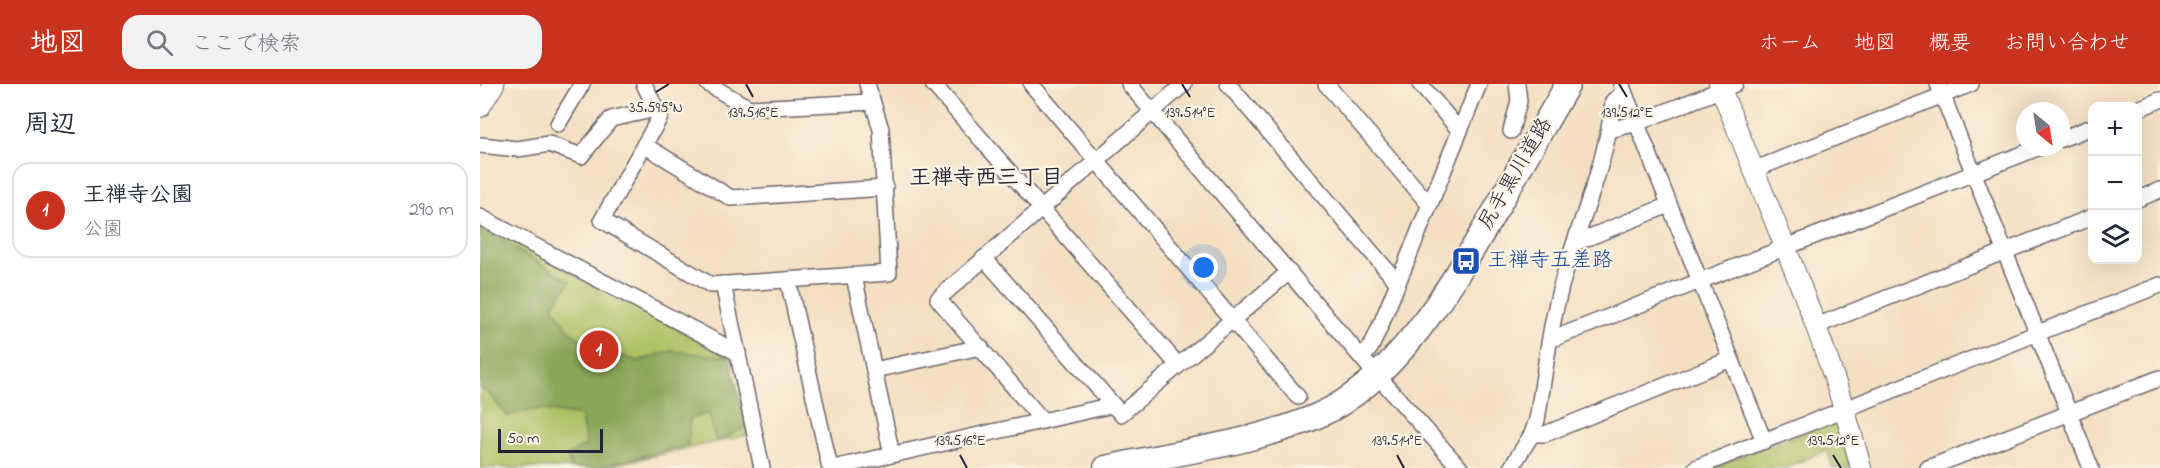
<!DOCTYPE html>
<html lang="ja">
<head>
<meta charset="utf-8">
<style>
	:root { --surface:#fff; --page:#f2f2f3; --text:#1f2937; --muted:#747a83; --line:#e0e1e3; --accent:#c8321e }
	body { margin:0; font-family:"Indie Flower","Klee One",sans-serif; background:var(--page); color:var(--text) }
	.controls { position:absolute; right:18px; top:18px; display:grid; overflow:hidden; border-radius:12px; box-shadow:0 6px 24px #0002 }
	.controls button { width:54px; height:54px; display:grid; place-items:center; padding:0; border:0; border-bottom:2px solid var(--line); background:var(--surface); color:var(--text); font:30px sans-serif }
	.compass { position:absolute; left:1536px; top:18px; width:54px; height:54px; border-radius:50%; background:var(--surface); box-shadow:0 6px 24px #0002; rotate:150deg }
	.scale { position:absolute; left:18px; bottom:15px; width:105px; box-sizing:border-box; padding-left:6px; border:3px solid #22223b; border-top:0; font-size:16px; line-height:21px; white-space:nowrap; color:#22223b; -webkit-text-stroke:4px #fcf5e5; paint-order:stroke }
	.you { position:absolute; left:724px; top:184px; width:21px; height:21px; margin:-15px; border:4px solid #fff; border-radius:50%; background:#1a73e8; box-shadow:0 0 0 9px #1a73e833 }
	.badge { display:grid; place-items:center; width:39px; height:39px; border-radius:50%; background:var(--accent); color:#fff; font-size:20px; font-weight:700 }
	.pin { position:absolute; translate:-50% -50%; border:3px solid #fff; box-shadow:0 2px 6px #0006 }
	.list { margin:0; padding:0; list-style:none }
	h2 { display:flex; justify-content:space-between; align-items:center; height:78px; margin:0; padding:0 24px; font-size:26px }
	h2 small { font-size:20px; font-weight:400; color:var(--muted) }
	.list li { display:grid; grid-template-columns:39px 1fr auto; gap:18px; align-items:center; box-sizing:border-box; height:96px; margin:0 12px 12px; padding:0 12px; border:2px solid var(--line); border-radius:18px }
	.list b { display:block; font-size:22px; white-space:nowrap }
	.list p { margin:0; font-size:20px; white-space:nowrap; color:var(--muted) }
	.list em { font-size:20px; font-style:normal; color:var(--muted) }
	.icon { flex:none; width:33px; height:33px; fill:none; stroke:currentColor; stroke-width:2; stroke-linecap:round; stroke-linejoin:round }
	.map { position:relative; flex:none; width:1680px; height:384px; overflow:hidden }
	header { display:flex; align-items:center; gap:36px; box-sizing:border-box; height:84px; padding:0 30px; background:var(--accent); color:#fff }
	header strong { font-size:28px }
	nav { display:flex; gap:33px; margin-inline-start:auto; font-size:21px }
	.search { width:420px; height:54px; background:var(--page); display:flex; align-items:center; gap:15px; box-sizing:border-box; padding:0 21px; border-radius:18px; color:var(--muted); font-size:22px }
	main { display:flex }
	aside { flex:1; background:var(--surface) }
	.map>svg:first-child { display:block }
	.green { fill:#adc063; stroke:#68714f; stroke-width:1.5 }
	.forest { fill:#8aa659; stroke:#56644a; stroke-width:1.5 }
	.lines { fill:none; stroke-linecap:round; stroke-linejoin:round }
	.minor-casing { stroke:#6c646a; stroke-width:18 }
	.tertiary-casing { stroke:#6c646a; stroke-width:22 }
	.primary-casing { stroke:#6c646a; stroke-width:27 }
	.minor { stroke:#fff; stroke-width:15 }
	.tertiary { stroke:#fff; stroke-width:20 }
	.primary { stroke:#fff; stroke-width:24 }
	.ticks { fill:none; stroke:#22223b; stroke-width:2 }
	.labels { text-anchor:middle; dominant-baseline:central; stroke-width:4.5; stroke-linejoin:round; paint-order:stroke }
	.street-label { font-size:21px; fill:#22223b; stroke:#fcf5e5 }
	.transit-label { font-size:21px; fill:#164399; stroke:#fcf5e5; text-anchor:start }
	.neighbourhood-label { font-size:22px; font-weight:bold; fill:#22223b; stroke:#fcf5e5 }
	.ticks-label { font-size:15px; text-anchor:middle; fill:#22223b; stroke:#fcf5e5; stroke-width:4.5; stroke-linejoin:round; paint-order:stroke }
</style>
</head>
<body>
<header>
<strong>地図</strong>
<div class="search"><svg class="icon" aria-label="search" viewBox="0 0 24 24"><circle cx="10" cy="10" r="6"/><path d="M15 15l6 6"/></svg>ここで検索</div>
<nav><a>ホーム</a><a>地図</a><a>概要</a><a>お問い合わせ</a></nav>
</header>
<main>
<aside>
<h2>周辺<small></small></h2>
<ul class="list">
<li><span class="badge">1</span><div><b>王禅寺公園</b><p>公園</p></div><em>290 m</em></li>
</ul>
</aside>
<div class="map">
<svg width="1680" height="384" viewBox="0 0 1680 384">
	<rect width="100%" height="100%" fill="#fcf5e5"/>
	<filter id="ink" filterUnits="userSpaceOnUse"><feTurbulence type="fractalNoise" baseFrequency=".0167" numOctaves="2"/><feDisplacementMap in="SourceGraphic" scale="12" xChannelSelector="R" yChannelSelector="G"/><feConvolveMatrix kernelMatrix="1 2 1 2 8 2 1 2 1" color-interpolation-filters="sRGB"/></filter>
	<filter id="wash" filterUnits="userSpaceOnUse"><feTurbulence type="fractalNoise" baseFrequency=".008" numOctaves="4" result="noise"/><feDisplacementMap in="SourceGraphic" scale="24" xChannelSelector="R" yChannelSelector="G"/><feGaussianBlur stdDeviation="1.35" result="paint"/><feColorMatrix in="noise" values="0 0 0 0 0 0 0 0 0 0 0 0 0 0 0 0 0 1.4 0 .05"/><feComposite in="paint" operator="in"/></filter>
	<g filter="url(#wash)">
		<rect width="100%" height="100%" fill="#f5dfc2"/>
		<g class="green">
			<path d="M0 138 250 273 268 351 119 384H0Z"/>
			<path d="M1354 336 1359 339 1371 384H1353L1347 366 1305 384H1231Z"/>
		</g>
		<path class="forest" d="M0 144 90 197 73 222 87 244 108 262 158 277 191 267 250 273 266 343 236 358 229 329 210 335 208 361 116 384H91L87 372 106 361 101 332 59 325 27 332 7 307 0 305Z"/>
	</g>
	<g filter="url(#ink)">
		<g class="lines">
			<g class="minor-casing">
				<g id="minor">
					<path d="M164 0 180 33 122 136 231 201 409 189 401 45 387 0"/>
					<path d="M228 0 269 24 392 18"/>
					<path d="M453 0 698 281"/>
					<path d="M551 0 818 313"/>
					<path d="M649 0 886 279 980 384"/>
					<path d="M748 0 917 198"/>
					<path d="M846 0 948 119"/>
					<path d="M940 0 979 46"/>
					<path d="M1141 0 1284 357"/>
					<path d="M1458 0 1611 384"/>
					<path d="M1658 25 1680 16"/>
					<path d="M78 40 102 0"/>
					<path d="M1130 46 1157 39 1255 0"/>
					<path d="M1031 47 1039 17 1037 0"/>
					<path d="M1581 55 1612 43"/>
					<path d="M0 61 38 65 69 60 101 72 131 35 176 25"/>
					<path d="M164 61 251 114 405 104"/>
					<path d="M1273 86 1491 0"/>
					<path d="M1658 115 1680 106"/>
					<path d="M0 133 258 269"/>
					<path d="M1095 159 1189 121"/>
					<path d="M504 174 641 330 809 188"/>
					<path d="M374 192 412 371"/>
					<path d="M308 196 350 384"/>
					<path d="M243 200 282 384"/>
					<path d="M1336 242 1612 133"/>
					<path d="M1070 256 1560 63"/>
					<path d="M882 274 891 263 899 245 999 0"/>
					<path d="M394 286 501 263"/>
					<path d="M563 337 458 215 704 0"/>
					<path d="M1052 350H1065L1251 275"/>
					<path d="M353 384 633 321"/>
					<path d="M1031 384 1052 350 1057 336C1065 288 1070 239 1084 192 1101 133 1127 79 1133 17L1141 11 1143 4"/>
					<path d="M1215 384 1680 201"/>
					<path d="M1448 384 1680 294"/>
				</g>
			</g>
			<g class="tertiary-casing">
				<g id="tertiary">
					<path d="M1239 0C1289 127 1347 252 1381 384"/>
					<path d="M0 23 14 0"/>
				</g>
			</g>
			<g class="primary-casing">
				<path id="primary" d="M626 384C693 369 775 359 837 332 918 297 975 195 1018 122 1041 81 1064 41 1088 0"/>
			</g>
			<use href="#minor" class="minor"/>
			<use href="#tertiary" class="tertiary"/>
			<use href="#primary" class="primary"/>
		</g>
	</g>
	<path class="ticks" d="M266 0 273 13M702 0 710 13M1139 0 1147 13M176 8 189 0M480 371 487 384M917 371 924 384M1353 371 1361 384"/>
	<defs>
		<g id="bus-square" transform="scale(1.5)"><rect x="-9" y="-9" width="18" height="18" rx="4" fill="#1a4fb4" stroke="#fcf5e5"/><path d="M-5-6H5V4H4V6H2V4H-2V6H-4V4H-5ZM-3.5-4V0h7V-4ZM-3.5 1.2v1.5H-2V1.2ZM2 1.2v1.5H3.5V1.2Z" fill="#fff"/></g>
	</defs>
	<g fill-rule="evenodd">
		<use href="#bus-square" x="986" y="177"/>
	</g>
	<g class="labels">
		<g class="street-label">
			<text transform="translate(1036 90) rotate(-60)">尻手黒川道路</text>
		</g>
		<g class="transit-label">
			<text x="1007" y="177">王禅寺五差路</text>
		</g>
		<g class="neighbourhood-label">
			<text x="506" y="95">王禅寺西三丁目</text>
		</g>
	</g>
	<g class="ticks-label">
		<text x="176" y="28">35.595°N</text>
		<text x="273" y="33">139.516°E</text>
		<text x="710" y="33">139.514°E</text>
		<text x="1147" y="33">139.512°E</text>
		<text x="480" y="361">139.516°E</text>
		<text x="917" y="361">139.514°E</text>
		<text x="1353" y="361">139.512°E</text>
	</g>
</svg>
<div class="controls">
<button>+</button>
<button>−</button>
<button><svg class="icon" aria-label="layers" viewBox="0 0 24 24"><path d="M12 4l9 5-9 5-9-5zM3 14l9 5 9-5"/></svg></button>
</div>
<svg class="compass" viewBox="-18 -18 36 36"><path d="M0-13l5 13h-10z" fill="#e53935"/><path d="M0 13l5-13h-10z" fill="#747a83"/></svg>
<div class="scale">50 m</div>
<div class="you"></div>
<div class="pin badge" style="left:119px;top:266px">1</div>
</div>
</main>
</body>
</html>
